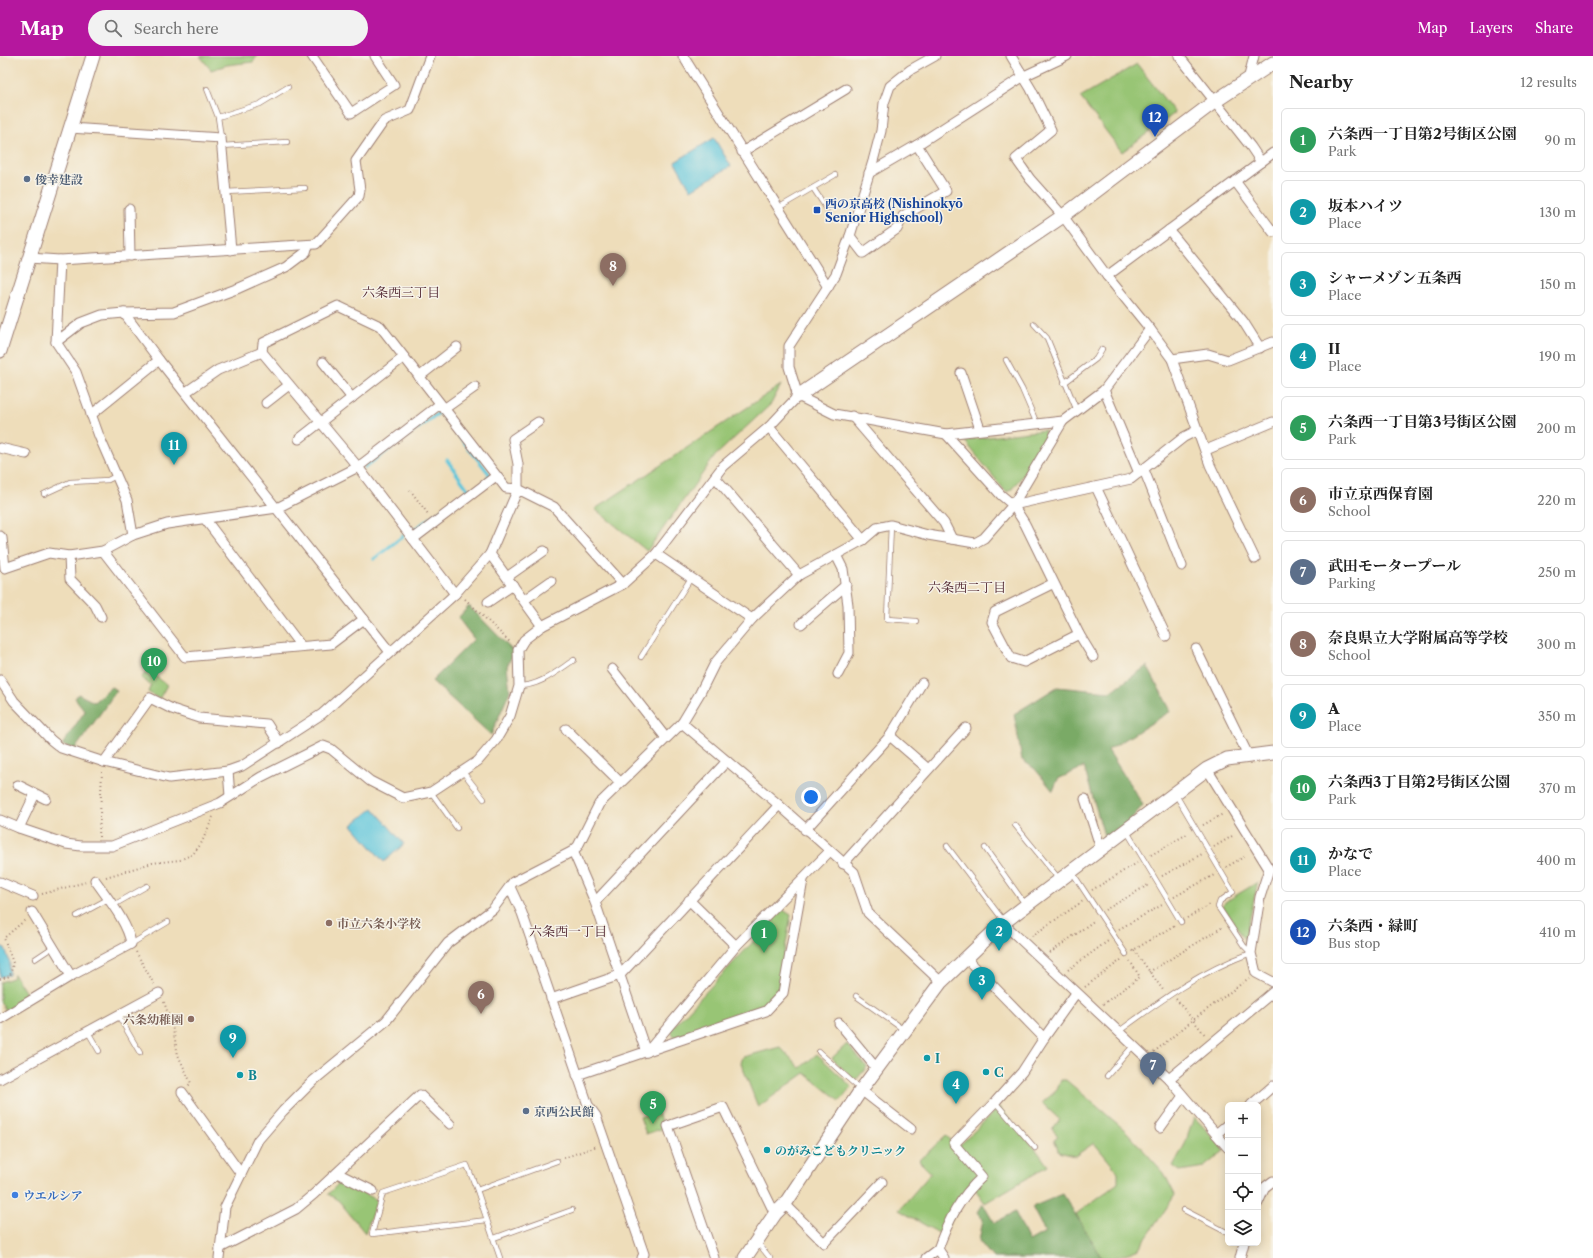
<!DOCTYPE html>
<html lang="en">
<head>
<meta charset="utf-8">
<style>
	:root { --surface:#fff; --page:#f2f2f2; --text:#222; --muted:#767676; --line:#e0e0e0; --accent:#b5179e }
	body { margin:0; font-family:"Libre Caslon Text","Noto Serif JP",serif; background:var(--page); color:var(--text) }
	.controls { position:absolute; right:12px; bottom:12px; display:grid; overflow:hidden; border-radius:6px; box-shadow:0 2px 10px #0003 }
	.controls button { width:36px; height:36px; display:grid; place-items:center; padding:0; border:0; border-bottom:1px solid var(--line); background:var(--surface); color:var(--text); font:20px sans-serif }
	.you { position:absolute; left:811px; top:741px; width:14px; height:14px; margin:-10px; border:3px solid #fff; border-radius:50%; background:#1a73e8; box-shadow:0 0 0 6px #1a73e833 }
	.badge { display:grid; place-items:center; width:26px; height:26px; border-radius:50%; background:var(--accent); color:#fff; font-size:13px; font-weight:700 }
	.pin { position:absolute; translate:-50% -33px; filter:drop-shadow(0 1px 2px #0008) }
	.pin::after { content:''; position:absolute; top:21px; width:14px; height:12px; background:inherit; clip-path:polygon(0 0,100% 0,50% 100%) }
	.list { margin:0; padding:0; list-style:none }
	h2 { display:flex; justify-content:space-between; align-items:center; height:52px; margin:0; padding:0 16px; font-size:17px }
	h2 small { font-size:13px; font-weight:400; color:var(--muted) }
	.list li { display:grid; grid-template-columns:26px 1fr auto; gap:12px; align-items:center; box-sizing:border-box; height:64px; margin:0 8px 8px; padding:0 8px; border:1px solid var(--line); border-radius:6px }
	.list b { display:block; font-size:15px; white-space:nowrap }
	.list p { margin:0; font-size:13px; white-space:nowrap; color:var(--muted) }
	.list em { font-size:13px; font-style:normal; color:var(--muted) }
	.icon { flex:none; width:22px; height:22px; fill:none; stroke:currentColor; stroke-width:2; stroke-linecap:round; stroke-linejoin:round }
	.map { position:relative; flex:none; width:1273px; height:1202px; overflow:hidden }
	header { display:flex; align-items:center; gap:24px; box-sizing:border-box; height:56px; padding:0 20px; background:var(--accent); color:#fff }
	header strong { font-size:19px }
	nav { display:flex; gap:22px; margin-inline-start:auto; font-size:14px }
	.search { width:280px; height:36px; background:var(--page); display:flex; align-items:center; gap:10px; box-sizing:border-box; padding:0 14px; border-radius:22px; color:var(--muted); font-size:15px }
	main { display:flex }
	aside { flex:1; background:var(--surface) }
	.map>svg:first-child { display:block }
	.green { fill:#98c574; stroke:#717250 }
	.forest { fill:#7aaa66; stroke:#626448 }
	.water { fill:#5ec6db; stroke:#547283 }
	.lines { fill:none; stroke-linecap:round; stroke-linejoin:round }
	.stream { stroke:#5ec6db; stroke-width:3.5 }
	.lane-casing { stroke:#9c7e72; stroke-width:6 }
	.street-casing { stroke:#9c7e72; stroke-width:11 }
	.secondary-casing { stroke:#9c7e72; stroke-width:15 }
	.path { stroke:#9c7e72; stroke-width:2; stroke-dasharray:1 3; stroke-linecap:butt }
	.lane { stroke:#fff; stroke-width:4.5 }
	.street { stroke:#fff; stroke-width:9 }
	.secondary { stroke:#fff; stroke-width:13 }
	.service-dot { fill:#5c6f8a; stroke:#f7f3e8; stroke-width:1.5 }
	.transit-dot { fill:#1a4fb4; stroke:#f7f3e8; stroke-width:1.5 }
	.education-dot { fill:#8d6e63; stroke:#f7f3e8; stroke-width:1.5 }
	.culture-dot { fill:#0f9aa8; stroke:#f7f3e8; stroke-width:1.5 }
	.shop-dot { fill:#3f7fe0; stroke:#f7f3e8; stroke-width:1.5 }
	.labels { text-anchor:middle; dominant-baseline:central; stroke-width:3; stroke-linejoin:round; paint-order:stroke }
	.service-label { font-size:12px; font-weight:bold; fill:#4e5e75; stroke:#f7f3e8; text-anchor:start }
	.transit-label { font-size:12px; font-weight:bold; fill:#164399; stroke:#f7f3e8; text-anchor:start }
	.education-label { font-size:12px; font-weight:bold; fill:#785e54; stroke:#f7f3e8; text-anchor:start }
	.culture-label { font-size:12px; font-weight:bold; fill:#0d838f; stroke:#f7f3e8; text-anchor:start }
	.shop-label { font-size:12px; font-weight:bold; fill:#366cbe; stroke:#f7f3e8; text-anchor:start }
	.neighbourhood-label { font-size:13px; fill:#4a1f2b; stroke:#f7f3e8 }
</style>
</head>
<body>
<header>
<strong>Map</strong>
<div class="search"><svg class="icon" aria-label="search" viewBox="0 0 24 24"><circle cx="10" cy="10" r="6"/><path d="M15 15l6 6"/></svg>Search here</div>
<nav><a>Map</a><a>Layers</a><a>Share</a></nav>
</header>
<main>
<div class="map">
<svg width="1273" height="1202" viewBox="0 0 1273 1202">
	<rect width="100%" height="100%" fill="#f7f3e8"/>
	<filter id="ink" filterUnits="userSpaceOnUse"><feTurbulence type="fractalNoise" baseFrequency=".025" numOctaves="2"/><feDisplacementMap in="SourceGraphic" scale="8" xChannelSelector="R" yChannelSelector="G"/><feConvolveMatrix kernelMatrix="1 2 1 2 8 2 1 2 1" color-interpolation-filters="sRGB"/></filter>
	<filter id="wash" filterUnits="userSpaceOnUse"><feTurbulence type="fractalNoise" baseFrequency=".012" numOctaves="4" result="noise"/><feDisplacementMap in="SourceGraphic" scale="16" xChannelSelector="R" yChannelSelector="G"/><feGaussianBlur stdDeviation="0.9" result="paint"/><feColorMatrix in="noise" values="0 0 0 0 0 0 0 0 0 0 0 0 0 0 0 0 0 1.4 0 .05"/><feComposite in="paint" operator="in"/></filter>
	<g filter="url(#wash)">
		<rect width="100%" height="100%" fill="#eeddba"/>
		<g class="green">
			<path d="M200 0H257L253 6 227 9 211 14Z"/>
			<path d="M1137 8 1175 57 1122 96 1080 41Z"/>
			<path d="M781 329 771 348 715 400 647 495 595 453Z"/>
			<path d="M1045 374 1044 392 1011 434 1006 436 964 384Z"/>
			<path d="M148 614 167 629 159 643 148 636 151 629 141 622Z"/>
			<path d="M1258 826 1245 884 1223 850 1225 846Z"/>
			<path d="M783 854 791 859 778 934 763 950 675 981 670 974Z"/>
			<path d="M14 918 29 942 6 956 0 945V926L13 922Z"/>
			<path d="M847 988 867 1011 855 1025 832 1002Z"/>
			<path d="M780 991 800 1012 817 998 852 1031 840 1045 805 1017 758 1051 741 1007 743 1001Z"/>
			<path d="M1061 1024H1066L1126 1075 1164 1117 1175 1139 1139 1193 1114 1202H1102L1076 1158 1118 1127V1116L1094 1087 1075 1100 1059 1096 1054 1083 1058 1080 1052 1073 1060 1064 1042 1047 1057 1034Z"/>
			<path d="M999 1051 1035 1092 1048 1110 985 1147 973 1130 942 1179 899 1154 931 1117 919 1105 946 1079 954 1088 959 1090Z"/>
			<path d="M657 1055 664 1072 646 1078 640 1061Z"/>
			<path d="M1194 1061 1225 1094 1204 1111 1180 1115 1173 1110 1185 1088Z"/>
			<path d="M341 1125 377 1144 365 1177 339 1145 328 1138Z"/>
		</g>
		<g class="forest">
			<path d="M469 550 514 596 507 610 510 635 491 679 432 625 474 583 458 562Z"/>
			<path d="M1147 610 1171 655 1108 694 1143 749 1126 769 1105 783 1084 711 1058 723 1053 735 1035 713 1022 704 1014 658 1057 631 1110 636Z"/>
			<path d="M111 631 117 634 75 693 62 689 85 655 75 642 78 638 94 646Z"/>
			<path d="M1063 1138 1102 1202H993L979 1185 983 1163 978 1156 983 1148 994 1167 1015 1156 1029 1185 1045 1176 1032 1151Z"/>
		</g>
		<g class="water">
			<path d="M714 82 731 110 691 134 675 106Z"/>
			<path d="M373 752 404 788 384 806 352 769Z"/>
			<path d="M0 890 5 892 10 907 9 919 0 921Z"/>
		</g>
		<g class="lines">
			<g class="stream">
				<path d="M447 404 469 435"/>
				<path d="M365 411 440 356 491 420 488 421"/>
				<path d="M414 474 470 434"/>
				<path d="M374 503 403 480"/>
			</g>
		</g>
	</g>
	<g filter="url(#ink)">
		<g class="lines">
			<g class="lane-casing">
				<g id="lane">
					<path d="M207 33 218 61"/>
					<path d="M221 82 218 61 260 48 288 31"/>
					<path d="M222 90 287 86"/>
					<path d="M813 132 827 153"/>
					<path d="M226 136 305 132"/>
					<path d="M778 152 835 119"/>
					<path d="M1034 268 1047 282 1077 355"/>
					<path d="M1006 304 1022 333 1037 368"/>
					<path d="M1064 327 1096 303 1102 293"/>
					<path d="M44 438 70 426 108 424 116 420"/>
					<path d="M891 469 887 563 916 565"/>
					<path d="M641 601 691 522"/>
					<path d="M519 630C540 630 557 615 574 604"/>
					<path d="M463 716 484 743"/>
					<path d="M431 736 457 772"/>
					<path d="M1015 769 1059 823"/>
					<path d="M1126 774 1181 866"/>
					<path d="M947 790 1003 864"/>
					<path d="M985 792 1025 848"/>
					<path d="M1072 816 1126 898"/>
					<path d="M112 850 147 830"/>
					<path d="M77 860 108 843"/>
					<path d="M131 888 168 866"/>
					<path d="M35 903 53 891"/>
					<path d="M856 940 904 974"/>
					<path d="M118 959 140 997"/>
					<path d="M88 976 99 995"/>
					<path d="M1118 976C1163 943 1199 916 1251 897L1244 890 1218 851 1220 845 1233 836 1176 739"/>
					<path d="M819 996 860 1033"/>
					<path d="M1107 1020 1133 990"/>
					<path d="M995 1046 1035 1092"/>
					<path d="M477 1134 487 1164"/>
					<path d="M1184 1154 1228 1177"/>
					<path d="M494 1182 572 1154"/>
					<path d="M758 1187 770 1202"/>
					<path d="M500 1202 487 1164 372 1178 383 1137 467 1109 477 1134 557 1105"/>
				</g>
			</g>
			<g class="street-casing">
				<g id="street">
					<path d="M312 0 351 57 394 29 375 0"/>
					<path d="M683 0 828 231"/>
					<path d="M935 0 910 14 890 30 884 47 881 75 873 105 850 180 836 218 789 290V311L798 340 834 358 946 378 1063 365 1104 334 1150 273"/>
					<path d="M1011 0 1031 33 1051 74 1016 103 1030 123 1063 160 1107 220 1150 273 1172 303 1210 409 1255 503"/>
					<path d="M1248 24 1254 0"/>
					<path d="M70 72 221 82 231 194"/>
					<path d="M742 96 846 33"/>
					<path d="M1261 106 1273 97"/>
					<path d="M869 117 917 89 1024 20 1067 0"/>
					<path d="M1235 125 1273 176"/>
					<path d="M129 153 130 200"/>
					<path d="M1169 174 1243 265 1260 292"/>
					<path d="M850 180 863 197 897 173 903 160 946 135 917 89"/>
					<path d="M29 202 60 204 316 188 359 140 360 134 356 105 384 65 410 54 430 0"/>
					<path d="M1107 220 1261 106 1251 91 1179 0"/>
					<path d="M124 257 159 304 390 596"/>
					<path d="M56 286 81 267 102 259 124 257 174 256 239 232 286 211 306 196 308 189"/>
					<path d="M262 296 263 287 338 250 380 270 506 432 518 433V408L513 383 538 366"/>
					<path d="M262 296 358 411 455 538"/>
					<path d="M1172 303 1208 298 1228 304 1273 286"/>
					<path d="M323 306 352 342"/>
					<path d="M961 317 980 373"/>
					<path d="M419 321 457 291"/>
					<path d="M1104 334 1139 417"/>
					<path d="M186 336 218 314 262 296"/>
					<path d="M266 347 289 329"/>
					<path d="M444 353 475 331"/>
					<path d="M91 359 159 304"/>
					<path d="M852 360 944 467 952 483"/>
					<path d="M769 371 863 484"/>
					<path d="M946 378 1001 439 1013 449 1025 468 1079 578 1024 606 1011 602 992 566 995 556 1054 527"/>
					<path d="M299 383 404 301"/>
					<path d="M0 392 26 398"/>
					<path d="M1206 394 1273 366"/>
					<path d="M1144 414 1182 510"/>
					<path d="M715 421 799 519"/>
					<path d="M1096 431 1166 580"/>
					<path d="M1013 449 1063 365"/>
					<path d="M205 463 301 590"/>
					<path d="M133 479 167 468 277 452 358 411 440 348"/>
					<path d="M0 480 2 482 5 512 49 497 69 500 103 495 133 479 127 444 99 380 76 316 56 286 60 204"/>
					<path d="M413 483 496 420"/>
					<path d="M103 495 185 601 331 588 364 563"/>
					<path d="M490 498 542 570"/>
					<path d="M836 499 843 513 848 549 849 597 838 618"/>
					<path d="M69 500 70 523 95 549 101 561"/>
					<path d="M507 521 544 495"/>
					<path d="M524 544 551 525"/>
					<path d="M488 546 513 529"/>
					<path d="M752 563 799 519 863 484 877 472 891 469 928 479 975 487 984 482 1013 449 1131 423 1184 381 1198 374"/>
					<path d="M801 568 846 529"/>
					<path d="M1079 578 1093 601"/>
					<path d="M1196 593 1248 699"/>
					<path d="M612 613 666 682"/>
					<path d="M0 624 14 645 51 684 61 692 104 706 169 722 228 715 242 710 322 658 455 538 490 498 518 433 554 451 623 528"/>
					<path d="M682 667 779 749 854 816 868 857 941 926"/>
					<path d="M566 673 620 726"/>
					<path d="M890 680 928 713"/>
					<path d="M104 706 150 642 172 653 199 662 267 668 279 687"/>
					<path d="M1207 713 1269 813 1260 841 1251 897 1256 917 1273 926"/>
					<path d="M228 715 230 740"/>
					<path d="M18 729 46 743"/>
					<path d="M1085 743 1101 793"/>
					<path d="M0 764 19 772 66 788 81 790H112L220 747 261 721 323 690 331 693 370 725 403 742 431 736 478 705 496 684 510 660 519 630 518 594 524 584 542 570 623 528 656 498 723 410 769 371 798 340"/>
					<path d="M19 772 35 738"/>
					<path d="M805 774 890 680 922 627"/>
					<path d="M573 795 595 846 646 996"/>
					<path d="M843 808 966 672"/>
					<path d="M0 826 33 840"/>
					<path d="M510 831 522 857 588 1049 596 1060 644 1198 642 1202"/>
					<path d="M689 844 736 890"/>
					<path d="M595 846 727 705"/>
					<path d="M32 856 71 920"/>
					<path d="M1003 867 1169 1023 1228 1092"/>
					<path d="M551 943 620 919 779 749"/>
					<path d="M0 963 71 920 131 888C129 868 106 840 95 824"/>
					<path d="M839 967 877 1013"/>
					<path d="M1044 982 1076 937"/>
					<path d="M647 996 736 890 829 796"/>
					<path d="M577 1019 766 955 783 937 803 824"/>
					<path d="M0 1023 159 937"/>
					<path d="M1169 1023 1273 936"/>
					<path d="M861 1034 911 1073"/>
					<path d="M182 1036 241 1118"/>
					<path d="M1251 1049 1273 1030"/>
					<path d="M1160 1072 1183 1040"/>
					<path d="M1216 1078 1228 1068"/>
					<path d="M337 1117 373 1135"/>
					<path d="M1258 1147 1265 1131 1273 1125"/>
					<path d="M785 1148 824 1187 882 1126"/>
					<path d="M220 1192 296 1153 314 1138 420 1039 450 1068"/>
					<path d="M219 1202 225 1151 258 1084 283 1055 313 1025 386 965 448 887 493 853 513 826 573 795 578 790 599 748 682 667 700 637 715 607 752 563 656 498"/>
					<path d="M714 1202 668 1070 723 1051 775 1158"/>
					<path d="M926 1202 938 1193"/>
					<path d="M944 1202 938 1193C948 1165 960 1141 982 1121L954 1088 995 1046 1022 1016 1044 982 966 902"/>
					<path d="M1240 1202 1244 1187"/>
				</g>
			</g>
			<g class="secondary-casing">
				<g id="secondary">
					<path d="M0 295 93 0"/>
					<path d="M798 340 1063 160 1214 46 1273 7"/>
					<path d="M745 1202 775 1158 785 1148 861 1034 941 926 1003 867 1207 713 1227 703 1273 697"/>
				</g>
			</g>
			<g class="path">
				<path d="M410 434 428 458"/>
				<path d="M465 543 511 587"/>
				<path d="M1203 769 1223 758"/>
				<path d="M99 781 102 716"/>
				<path d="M1214 791 1234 779"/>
				<path d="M1151 799 1189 777"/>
				<path d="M1226 811 1244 801"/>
				<path d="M1162 820 1202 798"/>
				<path d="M106 821 152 807 180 804 193 798 201 788 213 761"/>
				<path d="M1092 834 1137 807"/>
				<path d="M42 838 86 826"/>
				<path d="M1174 841 1214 819"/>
				<path d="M1105 854 1150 828"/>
				<path d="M1187 862 1211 848"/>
				<path d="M1119 873 1162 849"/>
				<path d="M1032 880 1083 845"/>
				<path d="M1134 894 1163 934"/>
				<path d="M1132 895 1175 869"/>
				<path d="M136 896 154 928"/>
				<path d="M1050 897 1095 864"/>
				<path d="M1068 914 1108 885"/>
				<path d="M1149 916 1223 871"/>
				<path d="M0 923 10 920 13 907 4 882 25 864"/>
				<path d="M1085 931 1121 904"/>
				<path d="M1176 943 1206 980"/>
				<path d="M164 946 172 969 178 999 191 1027 188 1030"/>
				<path d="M1103 948 1140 921 1130 905"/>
				<path d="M1154 996 1193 964 1249 922"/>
				<path d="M564 1102 597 1090"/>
			</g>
			<use href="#lane" class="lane"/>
			<use href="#street" class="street"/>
			<use href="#secondary" class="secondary"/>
		</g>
	</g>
	<g class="service-dot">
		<circle cx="27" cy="123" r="4"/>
		<circle cx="526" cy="1055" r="4"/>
	</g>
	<rect class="transit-dot" x="813" y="150" width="8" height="8" rx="2"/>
	<g class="education-dot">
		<circle cx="329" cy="867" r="4"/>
		<circle cx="191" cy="963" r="4"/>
	</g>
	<g class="culture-dot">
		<circle cx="927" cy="1002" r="4"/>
		<circle cx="986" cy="1016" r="4"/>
		<circle cx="240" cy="1019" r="4"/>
		<circle cx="767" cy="1094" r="4"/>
	</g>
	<circle class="shop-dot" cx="15" cy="1139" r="4"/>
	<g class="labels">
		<g class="service-label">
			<text x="35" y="123">俊幸建設</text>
			<text x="534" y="1055">京西公民館</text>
		</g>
		<g class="transit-label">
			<text x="825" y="147">西の京高校 (Nishinokyō<tspan x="825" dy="14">Senior Highschool)</tspan></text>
		</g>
		<g class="education-label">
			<text x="337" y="867">市立六条小学校</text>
			<text x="183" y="963" text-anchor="end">六条幼稚園</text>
		</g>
		<g class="culture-label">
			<text x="935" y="1002">I</text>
			<text x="994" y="1016">C</text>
			<text x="248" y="1019">B</text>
			<text x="775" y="1094">のがみこどもクリニック</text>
		</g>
		<g class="shop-label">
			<text x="23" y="1139">ウエルシア</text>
		</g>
		<g class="neighbourhood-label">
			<text x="401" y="236">六条西三丁目</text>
			<text x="967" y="531">六条西二丁目</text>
			<text x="568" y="875">六条西一丁目</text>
		</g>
	</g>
</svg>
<div class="controls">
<button>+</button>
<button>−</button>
<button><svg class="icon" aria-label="locate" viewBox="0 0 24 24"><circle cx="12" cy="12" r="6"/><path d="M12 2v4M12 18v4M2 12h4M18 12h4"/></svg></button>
<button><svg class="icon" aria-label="layers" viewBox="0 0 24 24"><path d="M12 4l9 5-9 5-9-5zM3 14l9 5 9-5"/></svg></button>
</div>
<div class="you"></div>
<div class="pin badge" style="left:764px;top:897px;background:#2e9e5b">1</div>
<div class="pin badge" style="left:999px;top:895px;background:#0f9aa8">2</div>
<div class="pin badge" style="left:982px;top:944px;background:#0f9aa8">3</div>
<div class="pin badge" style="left:956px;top:1048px;background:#0f9aa8">4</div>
<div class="pin badge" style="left:653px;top:1068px;background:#2e9e5b">5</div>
<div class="pin badge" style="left:481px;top:958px;background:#8d6e63">6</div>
<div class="pin badge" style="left:1153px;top:1029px;background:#5c6f8a">7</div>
<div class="pin badge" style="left:613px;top:230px;background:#8d6e63">8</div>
<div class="pin badge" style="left:233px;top:1002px;background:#0f9aa8">9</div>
<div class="pin badge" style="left:154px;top:625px;background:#2e9e5b">10</div>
<div class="pin badge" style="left:174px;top:409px;background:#0f9aa8">11</div>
<div class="pin badge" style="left:1155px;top:81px;background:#1a4fb4">12</div>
</div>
<aside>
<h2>Nearby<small>12 results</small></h2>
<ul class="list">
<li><span class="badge" style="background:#2e9e5b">1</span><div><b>六条西一丁目第2号街区公園</b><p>Park</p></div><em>90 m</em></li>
<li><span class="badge" style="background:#0f9aa8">2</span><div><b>坂本ハイツ</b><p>Place</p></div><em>130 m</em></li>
<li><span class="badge" style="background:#0f9aa8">3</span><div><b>シャーメゾン五条西</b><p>Place</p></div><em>150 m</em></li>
<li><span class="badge" style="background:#0f9aa8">4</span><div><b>II</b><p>Place</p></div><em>190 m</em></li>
<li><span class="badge" style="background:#2e9e5b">5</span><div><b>六条西一丁目第3号街区公園</b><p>Park</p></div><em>200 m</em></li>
<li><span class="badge" style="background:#8d6e63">6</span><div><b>市立京西保育園</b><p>School</p></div><em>220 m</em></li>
<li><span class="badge" style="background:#5c6f8a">7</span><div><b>武田モータープール</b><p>Parking</p></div><em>250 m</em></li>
<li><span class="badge" style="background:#8d6e63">8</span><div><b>奈良県立大学附属高等学校</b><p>School</p></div><em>300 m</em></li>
<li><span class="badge" style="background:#0f9aa8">9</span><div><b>A</b><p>Place</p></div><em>350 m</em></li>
<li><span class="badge" style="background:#2e9e5b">10</span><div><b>六条西3丁目第2号街区公園</b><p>Park</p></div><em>370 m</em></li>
<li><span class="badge" style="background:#0f9aa8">11</span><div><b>かなで</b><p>Place</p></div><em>400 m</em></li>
<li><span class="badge" style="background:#1a4fb4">12</span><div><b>六条西・緑町</b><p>Bus stop</p></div><em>410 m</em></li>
</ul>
</aside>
</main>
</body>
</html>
